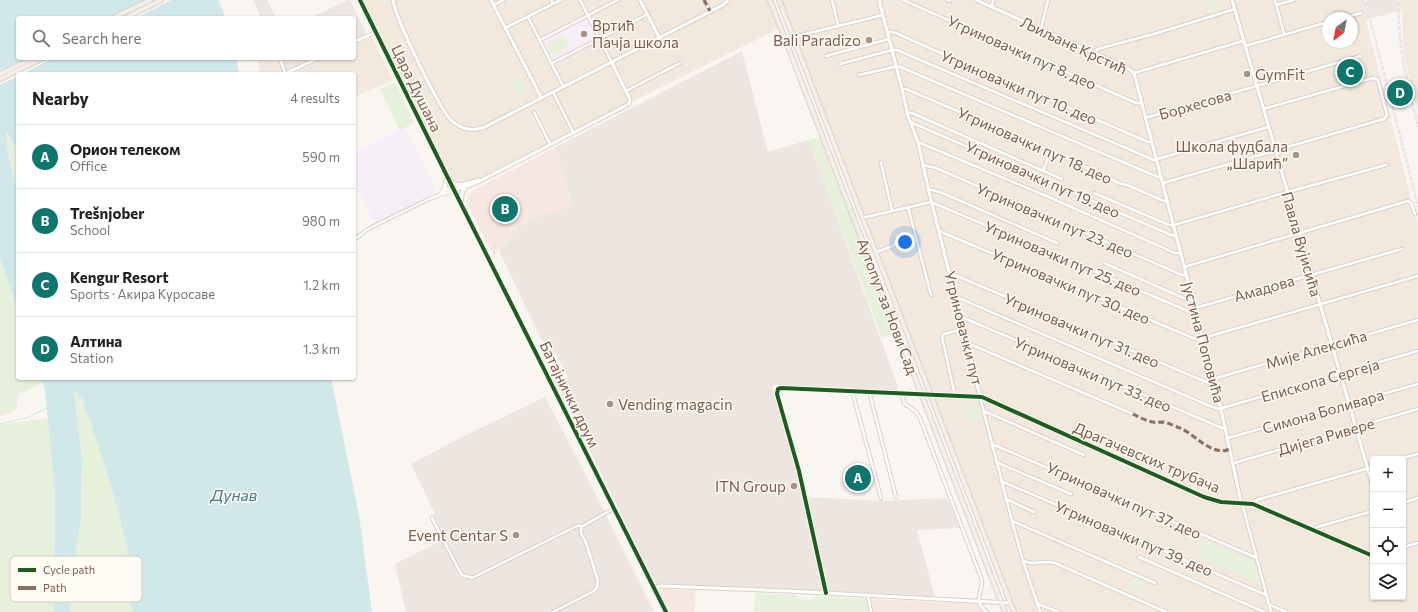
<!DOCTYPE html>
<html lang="en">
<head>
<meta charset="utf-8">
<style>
	:root { --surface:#fff; --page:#f2f2f2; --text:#202124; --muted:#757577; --line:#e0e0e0; --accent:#0f766e }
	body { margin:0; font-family:Commissioner,sans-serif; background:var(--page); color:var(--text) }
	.controls { position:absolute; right:12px; bottom:12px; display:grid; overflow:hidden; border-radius:4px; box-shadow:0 1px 3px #0004 }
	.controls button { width:36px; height:36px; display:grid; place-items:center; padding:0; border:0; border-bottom:1px solid var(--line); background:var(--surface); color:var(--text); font:20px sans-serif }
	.compass { position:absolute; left:1322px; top:12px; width:36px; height:36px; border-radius:50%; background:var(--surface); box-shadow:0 1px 3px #0004; rotate:212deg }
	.you { position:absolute; left:905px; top:242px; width:14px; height:14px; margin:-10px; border:3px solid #fff; border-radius:50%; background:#1a73e8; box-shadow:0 0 0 6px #1a73e833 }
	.badge { display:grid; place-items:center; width:26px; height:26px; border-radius:50%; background:var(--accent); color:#fff; font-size:13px; font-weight:700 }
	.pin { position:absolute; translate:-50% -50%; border:2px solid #fff; box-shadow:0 1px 4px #0006 }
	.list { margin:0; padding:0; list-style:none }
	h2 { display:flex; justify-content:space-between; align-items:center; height:52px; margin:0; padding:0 16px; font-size:17px }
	h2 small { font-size:13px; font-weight:400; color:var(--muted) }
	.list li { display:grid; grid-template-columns:26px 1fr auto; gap:12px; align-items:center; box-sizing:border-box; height:64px; padding:0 16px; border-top:1px solid var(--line) }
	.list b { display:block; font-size:15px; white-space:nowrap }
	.list p { margin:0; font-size:13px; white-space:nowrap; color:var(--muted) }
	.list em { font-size:13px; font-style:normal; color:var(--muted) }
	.icon { flex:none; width:22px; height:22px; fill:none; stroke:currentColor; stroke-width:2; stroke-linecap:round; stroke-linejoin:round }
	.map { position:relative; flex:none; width:1418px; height:612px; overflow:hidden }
	.search { position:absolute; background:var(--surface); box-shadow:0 1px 3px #0004; left:16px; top:16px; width:340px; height:44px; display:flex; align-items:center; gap:10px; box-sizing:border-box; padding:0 14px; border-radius:4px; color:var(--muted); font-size:15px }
	.panel { position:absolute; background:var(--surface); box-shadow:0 1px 3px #0004; left:16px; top:72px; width:340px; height:308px; border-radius:4px }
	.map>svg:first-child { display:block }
	.residential { fill:#f2e8de; fill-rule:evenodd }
	.commercial { fill:#f6e8e1 }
	.industrial { fill:#ede5e0 }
	.education { fill:#f6eef6 }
	.green { fill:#e7f0db }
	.water { fill:#d0e8ea }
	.pier { fill:#f9f5f0 }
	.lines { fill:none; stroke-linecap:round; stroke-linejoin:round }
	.stream { stroke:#d0e8ea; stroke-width:1 }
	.minor-casing { stroke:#d7d1cb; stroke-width:4.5 }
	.tertiary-casing { stroke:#d7d1cb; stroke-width:5 }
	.secondary-casing { stroke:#d9d2cb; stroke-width:5.5 }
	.primary-casing { stroke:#dad1cc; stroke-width:6 }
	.minor { stroke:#fefefd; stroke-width:2.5 }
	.tertiary { stroke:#fefefd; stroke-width:3 }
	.secondary { stroke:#fefefd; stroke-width:3.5 }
	.primary { stroke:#f3eee8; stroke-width:4 }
	.rail-casing { stroke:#e6e3e7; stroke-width:2.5 }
	.rail { stroke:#fffaf3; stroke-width:1; stroke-dasharray:3; stroke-linecap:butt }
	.quiet { stroke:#8d6e63; stroke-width:3; stroke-dasharray:6 3; stroke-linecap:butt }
	.cycleway-casing { stroke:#fffaf3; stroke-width:6 }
	.cycleway { stroke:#1b5e20; stroke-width:4 }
	.poi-dot { fill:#a69286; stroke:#fffaf3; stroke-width:1.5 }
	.labels { text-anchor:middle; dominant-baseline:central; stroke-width:3; stroke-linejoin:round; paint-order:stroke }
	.poi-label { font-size:15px; fill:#7a5c4d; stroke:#fffaf3; text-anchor:end }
	.street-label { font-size:15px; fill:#7a5c4d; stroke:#fffaf3 }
	.water-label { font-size:16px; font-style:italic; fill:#437c86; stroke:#fffaf3 }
	.key { fill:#fffaf3; stroke:#d7cbc1; stroke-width:1 }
	.key-label { font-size:11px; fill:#7a5c4d }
</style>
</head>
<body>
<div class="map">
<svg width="1418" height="612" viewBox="0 0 1418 612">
	<rect width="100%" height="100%" fill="#f9f5f0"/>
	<g class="residential">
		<path d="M363 0H767L778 29 482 177 461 183H457L451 177 399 74Z"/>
		<path d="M781 0H1361L1418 226V612H1016ZM1328 18H1352V42H1328ZM1373 459H1403V597H1373Z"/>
		<path d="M1402 0H1418V113L1407 68 1403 44Z"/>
		<path d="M372 37 393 80 357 96 354 86V74H336L335 73 331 74H261L257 58H354V44Z"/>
	</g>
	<g class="commercial">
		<path d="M556 147 572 206 536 218 519 226 494 256 466 201 472 191Z"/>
		<path d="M663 589 696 590 694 612H669L659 592Z"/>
		<path d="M871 599 976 604 978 605 983 612H874Z"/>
	</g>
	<g class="industrial">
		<path d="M253 0H267L276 18H261Z"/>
		<path d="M348 0H350L367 35 354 41V18H310Z"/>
		<path d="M1361 0H1402L1401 10 1366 20Z"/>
		<path d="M742 51 768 152 809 140 899 390 772 385 792 449 823 591 656 585 564 398 554 379 568 378 556 353 547 346 540 337 499 251 519 226 536 218 572 206 556 147Z"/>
		<path d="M281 58H317L286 72Z"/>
		<path d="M545 397 587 477 654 612H406L395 564 441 541 429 517 435 514 411 464 458 439Z"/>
		<path d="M805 497 884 501 947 498 960 528 917 530 935 597 828 591Z"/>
	</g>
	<g class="education">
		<path d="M588 15 600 38 552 63 540 40Z"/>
		<path d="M405 127 435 188 434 192 431 196 376 223 354 182V153Z"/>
	</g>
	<g class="green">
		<path d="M1206 0H1216L1219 12 1210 14Z"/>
		<path d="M564 35 569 45 562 49V51L553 56 547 44Z"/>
		<path d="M1363 59 1369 76 1337 86 1332 68Z"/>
		<path d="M520 77 526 89 520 92 519 97H517L515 95V91L510 82Z"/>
		<path d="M395 82 414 123 400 130 380 89Z"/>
		<path d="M6 131 18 152V193L9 159Z"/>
		<path d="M819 137 892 326 891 334 882 338 809 140Z"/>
		<path d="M0 258 18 310V378H41L43 383 18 394 16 410 0 416Z"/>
		<path d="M78 392 82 397 85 410 93 427 92 428C108 472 121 518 130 564 133 579 126 597 133 612H70L71 586 81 518 82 458 74 393Z"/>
		<path d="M978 406 982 419 969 423 965 409Z"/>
		<path d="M48 418 55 495 54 612H0V425Z"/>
		<path d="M1205 540 1244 557 1254 559 1262 585 1198 556Z"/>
		<path d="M1134 576 1144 580 1139 592 1129 588Z"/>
		<path d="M755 593 796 595 801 600 812 601 813 596 866 599 869 612H754Z"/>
	</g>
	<g class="water">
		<path d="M0 0H218L226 18H18V58H236L239 74H18V152L7 132 6 133 9 159 18 193V310L0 258Z"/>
		<path d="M41 378H331L359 515 372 612H133C126 597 133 579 130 564 121 518 108 472 92 428L93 426 85 410 82 397H79L78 392 74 393 82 458 81 518 71 586 70 612H54L55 495 45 389Z"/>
	</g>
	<g class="pier">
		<path d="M144 0H171L135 18H108Z"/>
		<path d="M27 58H54L22 74H18V76L0 85V71Z"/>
	</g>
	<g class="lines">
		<path class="stream" d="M0 424 26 418 47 408"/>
		<g class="minor-casing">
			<g id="minor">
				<path d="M551 0 553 4"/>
				<path d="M580 0 611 61"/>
				<path d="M704 0 710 11"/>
				<path d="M832 0 838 25"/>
				<path d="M903 0 1136 103H1142"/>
				<path d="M947 0 950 1"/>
				<path d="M1275 0 1284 34"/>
				<path d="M494 5 503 0"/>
				<path d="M1276 5 1294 0"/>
				<path d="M992 7 993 0"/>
				<path d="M528 17 563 86"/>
				<path d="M1343 18 1361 13"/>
				<path d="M505 28 561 0"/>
				<path d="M1041 29 1048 0"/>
				<path d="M887 32H892L896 33 1012 85 1024 88 1148 142H1151"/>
				<path d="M793 37 883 15"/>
				<path d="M540 40 618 0"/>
				<path d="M354 42 376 32"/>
				<path d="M1245 46 1328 22"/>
				<path d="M1094 52 1098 49 1105 47 1154 34 1235 9"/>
				<path d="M826 56 889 39"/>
				<path d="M280 58 285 73"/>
				<path d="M552 63 648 14"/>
				<path d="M840 64 892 50H897L1154 160 1268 127"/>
				<path d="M1134 73 1243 41"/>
				<path d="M284 74 319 58"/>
				<path d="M859 75 898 66 1125 163 1158 177H1161"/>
				<path d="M902 89H906L1067 158 1119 183 1127 185 1164 201H1167"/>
				<path d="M626 91 680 63"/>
				<path d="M553 92 573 132"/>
				<path d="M534 112 550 144"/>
				<path d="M907 113H912L1062 179"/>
				<path d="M1145 118 1361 56"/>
				<path d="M910 122 1171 235 1176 236"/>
				<path d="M918 142 1051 198 1175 253H1181"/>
				<path d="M881 162 892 211"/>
				<path d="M923 165 936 168 1182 275H1186"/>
				<path d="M1043 171 1051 151"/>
				<path d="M1163 183 1384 119 1387 115 1378 80 1373 78 1263 109"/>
				<path d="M928 189 940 192 1057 243"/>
				<path d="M1094 193 1169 225H1174L1284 193 1386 165"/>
				<path d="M440 194 444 190 453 187"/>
				<path d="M908 207 931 295"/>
				<path d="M862 218 931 202 1181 308 1192 313H1196"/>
				<path d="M939 231 1193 338 1203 341"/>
				<path d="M354 240 368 229 429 199 454 190"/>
				<path d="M876 252 893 246 895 244V241"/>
				<path d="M1104 263 1188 300H1193"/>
				<path d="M1184 267 1408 201 1411 203 1415 214"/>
				<path d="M950 274 957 276 1206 382 1214 384"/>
				<path d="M956 299H961L1210 406 1219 409 1418 351"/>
				<path d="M1195 308 1402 249"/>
				<path d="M961 318H964L1222 428 1226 429"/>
				<path d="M1203 338 1418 276"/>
				<path d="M967 345H972L1133 414"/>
				<path d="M1213 379 1418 320"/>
				<path d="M852 390 881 498"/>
				<path d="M869 391 896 497"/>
				<path d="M902 393 904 403 916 412 920 418 982 580C983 591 972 602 987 612"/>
				<path d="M955 396 942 337 944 334 963 329"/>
				<path d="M980 397 1012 521 1023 561 1040 612"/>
				<path d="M984 411 1084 455"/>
				<path d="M1228 438 1418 384"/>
				<path d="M992 444 1257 558"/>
				<path d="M1400 459 1418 454"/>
				<path d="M996 462 1071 494"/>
				<path d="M1234 463 1418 409"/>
				<path d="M1001 481 1266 595"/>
				<path d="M1006 499 1034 512"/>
				<path d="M1242 503 1271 612"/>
				<path d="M1403 503 1418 498"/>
				<path d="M1253 504 1255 501 1260 499 1373 467"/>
				<path d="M432 518 460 572 462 575 472 578 577 526H583L613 509"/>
				<path d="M1012 521 1155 583"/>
				<path d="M1314 530 1317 527 1373 511"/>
				<path d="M1403 547 1418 543"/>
				<path d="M1139 557 1264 612"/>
				<path d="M1023 561 1032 563 1048 562 1055 563 1166 612"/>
				<path d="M826 593 799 471 777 394 778 389 783 387 921 394"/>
				<path d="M868 595 871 612"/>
				<path d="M1038 604 1058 612"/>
				<path d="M1270 605 1286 612"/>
				<path d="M553 612 594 591 597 587 598 581 586 543 581 533V529L582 526"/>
			</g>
		</g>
		<g class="tertiary-casing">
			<g id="tertiary">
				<path d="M393 0C395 17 440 111 452 121 461 129 472 131 483 128L723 5 728 0"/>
				<path d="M491 0 541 97"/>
				<path d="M640 0 659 37"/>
				<path d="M879 0 902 89 908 116 918 142 930 196 980 396"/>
				<path d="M976 0 1126 67 1134 73 1221 409 1241 502"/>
				<path d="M1232 0 1373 487"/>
				<path d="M453 187 479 180"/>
				<path d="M454 190 476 183 629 104 630 100 629 97 611 61"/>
				<path d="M922 394 982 397 1204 497 1221 502 1253 504 1373 556"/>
				<path d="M653 588 661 586 788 591 1010 603"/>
			</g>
		</g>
		<g class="secondary-casing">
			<g id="secondary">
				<path d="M360 0 447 176 666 612"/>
				<path d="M450 180 454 184 461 185"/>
				<path d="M444 190 447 177"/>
				<path d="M461 202 462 193 465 187"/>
			</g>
		</g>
		<g class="primary-casing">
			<g id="primary">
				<path d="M770 0 1005 612"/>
				<path d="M779 0 1014 612"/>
				<path d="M113 18 150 0"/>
				<path d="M125 18 161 0"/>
				<path d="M0 74 33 58"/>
				<path d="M0 79 43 58"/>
			</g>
		</g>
		<use href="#minor" class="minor"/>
		<use href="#tertiary" class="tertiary"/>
		<use href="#secondary" class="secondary"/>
		<use href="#primary" class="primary"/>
		<g class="rail-casing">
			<g id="rail">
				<path d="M1365 0 1418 206"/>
				<path d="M1398 0C1398 44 1407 84 1418 126"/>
			</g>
		</g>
		<use href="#rail" class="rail"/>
		<g class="quiet">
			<path d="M704 0 710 11"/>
			<path d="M1133 414C1139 417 1146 421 1153 422 1156 423 1159 422 1163 422 1169 423 1175 426 1180 428 1196 435 1212 457 1230 449"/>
		</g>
		<g class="cycleway-casing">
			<g id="cycleway">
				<path d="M360 0 447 176 666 612"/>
				<path d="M826 593 799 471 777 394 778 389 781 388 982 397 1204 497 1221 502 1253 504 1373 556"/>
			</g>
		</g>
		<use href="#cycleway" class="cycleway"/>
	</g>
	<g class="poi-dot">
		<circle cx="584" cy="34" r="4"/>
		<circle cx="869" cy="40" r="4"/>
		<circle cx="1247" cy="74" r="4"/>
		<circle cx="1296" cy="155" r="4"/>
		<circle cx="610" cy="404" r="4"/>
		<circle cx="794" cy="486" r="4"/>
		<circle cx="516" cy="535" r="4"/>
	</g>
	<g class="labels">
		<g class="poi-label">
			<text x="592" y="25" text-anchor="start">Вртић<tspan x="592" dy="17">Пачја школа</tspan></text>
			<text x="861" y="40">Bali Paradizo</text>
			<text x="1255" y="74" text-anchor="start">GymFit</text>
			<text x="1288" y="146">Школа фудбала<tspan x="1288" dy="17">„Шарић”</tspan></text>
			<text x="618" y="404" text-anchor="start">Vending magacin</text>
			<text x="786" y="486">ITN Group</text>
			<text x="508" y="535">Event Centar S</text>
		</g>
		<g class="street-label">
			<text transform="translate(1074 45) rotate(25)">Љиљане Крстић</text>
			<text transform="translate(1022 52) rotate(24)">Угриновачки пут 8. део</text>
			<text transform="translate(1019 87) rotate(23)">Угриновачки пут 10. део</text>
			<text transform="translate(417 88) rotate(64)">Цара Душана</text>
			<text transform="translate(1195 104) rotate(-16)">Борхесова</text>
			<text transform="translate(1035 145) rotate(24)">Угриновачки пут 18. део</text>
			<text transform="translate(1043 179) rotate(24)">Угриновачки пут 19. део</text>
			<text transform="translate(1055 220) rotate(23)">Угриновачки пут 23. део</text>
			<text transform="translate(1302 244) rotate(74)">Павла Вујисића</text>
			<text transform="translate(1063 258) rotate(23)">Угриновачки пут 25. део</text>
			<text transform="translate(1071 286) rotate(23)">Угриновачки пут 30. део</text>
			<text transform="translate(1264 288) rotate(-16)">Амадова</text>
			<text transform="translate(888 306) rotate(69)">Аутопут за Нови Сад</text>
			<text transform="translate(964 328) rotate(76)">Угриновачки пут</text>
			<text transform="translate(1082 330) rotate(23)">Угриновачки пут 31. део</text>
			<text transform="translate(1204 342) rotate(75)">Јустина Поповића</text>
			<text transform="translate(1316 349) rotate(-16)">Мије Алексића</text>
			<text transform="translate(1093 374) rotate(23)">Угриновачки пут 33. део</text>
			<text transform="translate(1320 380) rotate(-16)">Епископа Сергеја</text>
			<text transform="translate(570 394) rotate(64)">Батајнички друм</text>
			<text transform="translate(1323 411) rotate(-16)">Симона Боливара</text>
			<text transform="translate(1326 436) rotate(-16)">Дијега Ривере</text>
			<text transform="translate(1147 457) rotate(23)">Драгачевских трубача</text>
			<text transform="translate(1124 500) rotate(24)">Угриновачки пут 37. део</text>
			<text transform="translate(1134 538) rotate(23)">Угриновачки пут 39. део</text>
		</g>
		<g class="water-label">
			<text x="234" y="494">Дунав</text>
		</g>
	</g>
	<rect x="10" y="556" width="132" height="46" rx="6" class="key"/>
	<rect x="18" y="568" width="18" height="4" fill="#1b5e20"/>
	<rect x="18" y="586" width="18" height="4" fill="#8d6e63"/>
	<g class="key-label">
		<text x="43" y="574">Cycle path</text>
		<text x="43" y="592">Path</text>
	</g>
</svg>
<div class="controls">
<button>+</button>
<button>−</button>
<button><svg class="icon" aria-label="locate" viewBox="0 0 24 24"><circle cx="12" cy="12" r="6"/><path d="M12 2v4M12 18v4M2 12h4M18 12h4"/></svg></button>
<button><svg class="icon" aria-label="layers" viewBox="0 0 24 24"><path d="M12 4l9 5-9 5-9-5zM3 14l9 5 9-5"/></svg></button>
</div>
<svg class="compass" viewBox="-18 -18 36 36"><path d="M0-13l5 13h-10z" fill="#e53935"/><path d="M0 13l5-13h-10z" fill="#757577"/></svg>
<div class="you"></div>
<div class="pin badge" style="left:858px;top:478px">A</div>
<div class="pin badge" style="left:505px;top:209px">B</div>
<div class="pin badge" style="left:1350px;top:72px">C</div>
<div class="pin badge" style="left:1400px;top:93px">D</div>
<div class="search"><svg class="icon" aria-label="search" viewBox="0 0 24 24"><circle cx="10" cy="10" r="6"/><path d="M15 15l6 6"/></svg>Search here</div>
<section class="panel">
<h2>Nearby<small>4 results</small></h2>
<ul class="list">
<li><span class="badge">A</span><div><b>Орион телеком</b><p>Office</p></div><em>590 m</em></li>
<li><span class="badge">B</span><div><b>Trešnjober</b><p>School</p></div><em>980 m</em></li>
<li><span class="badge">C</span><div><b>Kengur Resort</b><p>Sports · Акира Куросаве</p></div><em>1.2 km</em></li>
<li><span class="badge">D</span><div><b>Алтина</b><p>Station</p></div><em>1.3 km</em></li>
</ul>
</section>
</div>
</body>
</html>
